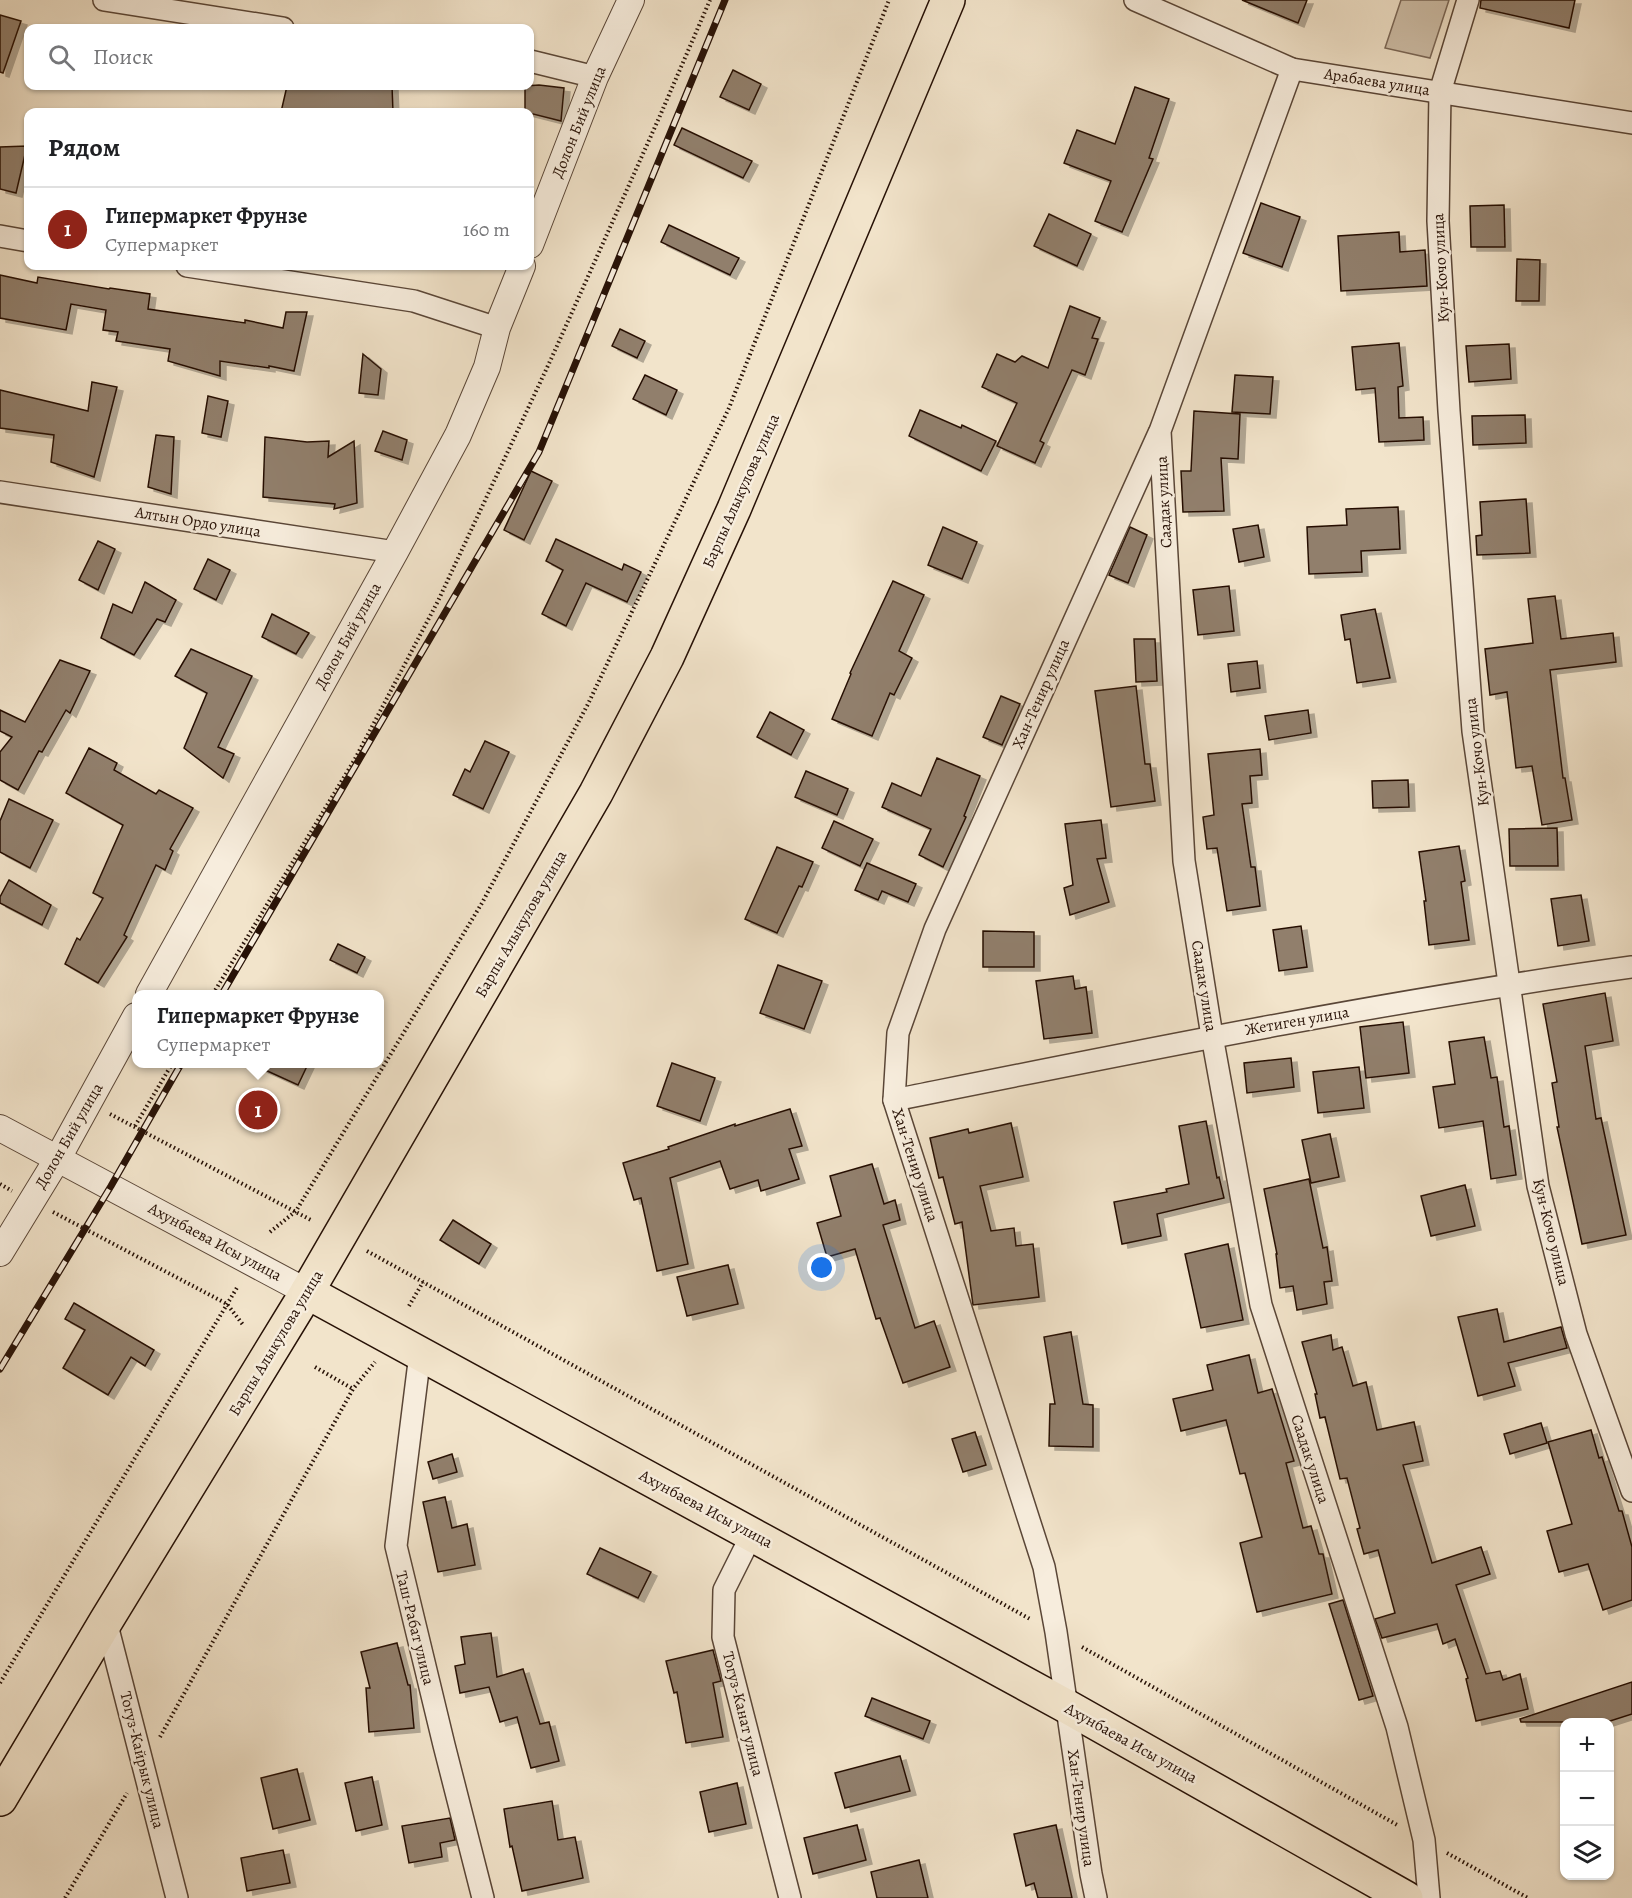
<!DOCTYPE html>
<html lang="ru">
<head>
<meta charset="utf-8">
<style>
	:root { --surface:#fff; --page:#f6f6f6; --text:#202124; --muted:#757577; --line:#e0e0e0; --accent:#8f2418 }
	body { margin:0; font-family:Alegreya,serif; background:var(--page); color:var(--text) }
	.controls { position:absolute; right:18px; bottom:18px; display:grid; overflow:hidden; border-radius:12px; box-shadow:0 2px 4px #0004 }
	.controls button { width:54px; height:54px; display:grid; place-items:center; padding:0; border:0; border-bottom:2px solid var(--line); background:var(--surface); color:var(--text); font:30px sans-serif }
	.you { position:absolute; left:822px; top:1268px; width:21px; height:21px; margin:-15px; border:4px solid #fff; border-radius:50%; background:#1a73e8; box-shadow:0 0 0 9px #1a73e833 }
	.badge { display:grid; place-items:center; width:39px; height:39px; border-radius:50%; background:var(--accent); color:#fff; font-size:20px; font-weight:700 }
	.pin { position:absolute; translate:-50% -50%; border:3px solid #fff; box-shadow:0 2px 6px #0006 }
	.popup { position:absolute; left:132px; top:990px; width:252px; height:78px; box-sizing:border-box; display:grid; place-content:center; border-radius:12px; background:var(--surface); filter:drop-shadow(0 2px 4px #0005); font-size:20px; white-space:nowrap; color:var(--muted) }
	.popup b { font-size:22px; color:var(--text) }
	.popup::after { content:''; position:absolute; left:50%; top:100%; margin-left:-12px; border:12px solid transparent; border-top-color:var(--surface) }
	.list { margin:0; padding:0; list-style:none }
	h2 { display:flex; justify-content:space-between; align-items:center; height:78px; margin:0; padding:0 24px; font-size:26px }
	h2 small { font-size:20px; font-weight:400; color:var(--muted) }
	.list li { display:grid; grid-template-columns:39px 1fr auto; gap:18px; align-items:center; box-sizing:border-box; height:84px; padding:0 24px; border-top:2px solid var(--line) }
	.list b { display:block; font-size:22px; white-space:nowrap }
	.list p { margin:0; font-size:20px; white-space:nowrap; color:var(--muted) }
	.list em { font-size:20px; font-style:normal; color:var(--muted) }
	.icon { flex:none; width:33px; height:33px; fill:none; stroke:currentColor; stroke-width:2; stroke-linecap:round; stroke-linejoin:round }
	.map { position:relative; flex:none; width:1632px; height:1898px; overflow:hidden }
	.search { position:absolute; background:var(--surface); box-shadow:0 2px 4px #0004; left:24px; top:24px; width:510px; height:66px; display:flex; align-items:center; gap:15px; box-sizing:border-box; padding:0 21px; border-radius:12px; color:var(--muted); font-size:22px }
	.panel { position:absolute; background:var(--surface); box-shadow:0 2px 4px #0004; left:24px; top:108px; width:510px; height:162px; border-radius:12px }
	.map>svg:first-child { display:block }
	.green { fill:#cfc0aa; stroke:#7b6858; stroke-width:1.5 }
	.building { fill:#917f6c; stroke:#271106; stroke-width:1.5; filter:url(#shadow) }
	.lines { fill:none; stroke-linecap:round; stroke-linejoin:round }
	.minor-casing { stroke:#5a4637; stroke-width:24 }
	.tertiary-casing { stroke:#5a4637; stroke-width:28 }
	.primary-casing { stroke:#271106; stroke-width:36 }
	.path { stroke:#271106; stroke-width:4; stroke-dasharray:1.5 3; stroke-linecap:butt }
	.minor { stroke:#f7eddd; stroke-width:21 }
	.tertiary { stroke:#f7eddd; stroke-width:26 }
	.primary { stroke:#f2e4cb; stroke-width:33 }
	.rail-casing { stroke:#271106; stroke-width:7 }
	.rail { stroke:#f7eddd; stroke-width:4.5; stroke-dasharray:14; stroke-linecap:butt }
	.labels { text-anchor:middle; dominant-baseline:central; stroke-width:5; stroke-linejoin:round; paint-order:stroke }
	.street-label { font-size:16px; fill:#271106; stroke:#f7eddd }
</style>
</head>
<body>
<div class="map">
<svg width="1632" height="1898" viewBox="0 0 1632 1898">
	<defs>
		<filter id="shadow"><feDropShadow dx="6" dy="4" stdDeviation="0" flood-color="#0004"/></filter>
	</defs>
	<rect width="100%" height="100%" fill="#f2e4cb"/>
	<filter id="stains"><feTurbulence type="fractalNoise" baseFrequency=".00333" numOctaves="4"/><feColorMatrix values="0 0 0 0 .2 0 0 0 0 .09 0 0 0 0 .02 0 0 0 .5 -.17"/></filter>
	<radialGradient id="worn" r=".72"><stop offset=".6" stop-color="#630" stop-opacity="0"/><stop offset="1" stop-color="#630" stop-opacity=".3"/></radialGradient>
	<path class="green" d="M1401 0H1449L1430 58 1385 48Z"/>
	<g class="building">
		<path d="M1242 0H1307L1298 23Z"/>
		<path d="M1481 0H1575L1569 28 1480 8Z"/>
		<path d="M0 15 21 21 3 73 0 72Z"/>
		<path d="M733 70 761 84 749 110 720 97Z"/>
		<path d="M539 85 564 88 561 121 525 112V86Z"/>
		<path d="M287 86H392L393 112H281Z"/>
		<path d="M1135 87 1169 99 1149 158 1153 159 1122 232 1095 221 1111 181 1064 163 1077 130 1115 144Z"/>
		<path d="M682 128 752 161 743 178 674 145Z"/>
		<path d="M27 146 16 193 0 189V147Z"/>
		<path d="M1261 203 1300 217 1282 267 1243 253Z"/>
		<path d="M1504 205 1505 247H1471L1470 206Z"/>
		<path d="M1049 214 1091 234 1077 266 1034 246Z"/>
		<path d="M669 225 739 258 730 275 661 242Z"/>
		<path d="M1399 232 1400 252 1425 250 1427 286 1341 291 1338 236Z"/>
		<path d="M1517 259 1540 260 1539 301H1516Z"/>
		<path d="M0 275 37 283 38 277 109 289 110 288 150 294 148 309 245 323V320L283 328 286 312H307L294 371 269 366V368L220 361V376L168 361 170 349 116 341 118 332 103 330 106 310 71 304 66 330 0 318Z"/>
		<path d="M1070 306 1100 318 1092 338 1098 339 1085 375 1072 370 1040 441 1044 443 1035 463 997 446 1017 403 982 387 997 354 1015 362 1022 356 1048 368Z"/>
		<path d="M620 329 645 341 637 358 612 346Z"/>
		<path d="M1399 343 1403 386 1398 387 1399 418 1423 417 1424 440 1379 442 1375 388 1356 390 1352 347Z"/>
		<path d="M1509 344 1511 379 1469 382 1466 346Z"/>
		<path d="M363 354 381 369 378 395 359 393Z"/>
		<path d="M645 375 677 390 666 415 633 399Z"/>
		<path d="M1235 375 1273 377 1270 414 1232 412Z"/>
		<path d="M92 382 117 387 94 477 51 462 54 435 0 428V390L88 411Z"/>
		<path d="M208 396 228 401 221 437 202 433Z"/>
		<path d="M920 410 961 428 962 425 996 441 981 471 909 436Z"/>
		<path d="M1194 411 1240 414 1238 459 1221 458 1224 511 1183 512 1181 471H1191Z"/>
		<path d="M1525 415 1526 443 1473 445 1472 416Z"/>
		<path d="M383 431 407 440 402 460 375 451Z"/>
		<path d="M156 435 174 437 171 494 148 487Z"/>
		<path d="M265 437 307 442 329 441 328 457 354 441 357 503 334 509 335 504 263 497Z"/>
		<path d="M531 471 552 481 524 540 504 530Z"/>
		<path d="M1526 499 1530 553 1477 555 1476 536 1482 535 1480 502Z"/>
		<path d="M1398 507 1400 549 1361 551 1362 572 1309 574 1307 527 1347 525 1346 509Z"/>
		<path d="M1258 525 1264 557 1239 562 1233 529Z"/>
		<path d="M943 527 977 542 962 579 928 565Z"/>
		<path d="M1130 527 1147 535 1128 583 1109 575Z"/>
		<path d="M556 539 622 570 624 564 641 572 627 602 586 583 566 626 542 614 563 570 546 561Z"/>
		<path d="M98 541 115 549 98 590 79 580Z"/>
		<path d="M208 559 230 570 216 600 194 589Z"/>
		<path d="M893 581 924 595 899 651 912 658 894 695 890 693 872 736 832 719 851 674 850 673Z"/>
		<path d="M145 582 176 600 165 622 157 619 134 655 101 638 113 604 132 613Z"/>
		<path d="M1229 586 1234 631 1198 635 1193 590Z"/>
		<path d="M1555 596 1561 639 1613 633 1616 662 1550 670 1563 778H1565L1572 820 1542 825 1532 766 1516 768 1507 692 1490 695 1485 649 1533 643 1528 599Z"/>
		<path d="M1375 609 1390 678 1357 683 1350 639 1345 640 1341 615Z"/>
		<path d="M272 614 309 633 296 654 262 637Z"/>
		<path d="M1134 639H1155L1157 681 1136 682Z"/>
		<path d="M191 649 252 676 218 747 234 754 223 778 184 748 207 693 175 676Z"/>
		<path d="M60 660 90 671 70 713 66 710 42 752 39 751 18 790 0 780V752L12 737 0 731V710L25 722Z"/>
		<path d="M1257 661 1260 688 1231 692 1228 664Z"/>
		<path d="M1136 686 1145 764H1150L1155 801 1111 807 1095 691Z"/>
		<path d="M1001 696 1020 704 1002 745 983 737Z"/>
		<path d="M1308 710 1311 733 1269 740 1265 716Z"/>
		<path d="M770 712 804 730 791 755 757 737Z"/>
		<path d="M485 741 509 752 483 809 453 795 465 769 470 772Z"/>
		<path d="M89 748 117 763 114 770 156 794 159 790 193 808 170 849 173 851 165 870 156 865 124 935 127 937 98 983 65 964 77 938 80 940 103 898 93 893 123 825 66 793Z"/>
		<path d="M1260 749 1262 775 1250 776 1252 803 1242 804 1251 867H1255L1260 906 1227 911 1217 848 1207 849 1203 817 1214 815 1208 754Z"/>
		<path d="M937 758 980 776 964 816 966 817 943 867 919 855 931 829 882 807 892 783 921 796Z"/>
		<path d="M806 771 848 789 837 815 795 797Z"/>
		<path d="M1408 780 1409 807 1373 808 1372 781Z"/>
		<path d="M9 799 53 820 30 868 0 852V821Z"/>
		<path d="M1101 820 1106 858 1097 859 1109 902 1070 915 1064 888 1073 885 1065 824Z"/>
		<path d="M834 821 873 839 860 866 822 848Z"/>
		<path d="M1557 828 1558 866H1510L1509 829Z"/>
		<path d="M1459 846 1465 881 1461 882 1469 940 1429 945 1424 901H1426L1419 852Z"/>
		<path d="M777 847 813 862 802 887 799 886 777 933 745 919Z"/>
		<path d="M867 863 916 884 908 902 882 891 878 900 855 890Z"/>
		<path d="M9 880 51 905 42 925 0 903V897Z"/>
		<path d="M1581 895 1589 941 1558 946 1551 899Z"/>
		<path d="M1301 926 1307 967 1279 971 1273 930Z"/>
		<path d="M983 931 1034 932V967H983Z"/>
		<path d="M338 944 365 957 357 973 330 960Z"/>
		<path d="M778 965 822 981 804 1029 760 1013Z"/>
		<path d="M1073 976 1075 989 1086 987 1092 1033 1044 1039 1036 981Z"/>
		<path d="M1605 993 1613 1041 1585 1046 1596 1119 1601 1118 1626 1235 1582 1244 1557 1127H1559L1552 1083 1557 1082 1543 1004Z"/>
		<path d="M1403 1022 1409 1073 1366 1078 1360 1027Z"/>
		<path d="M1484 1037 1491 1078 1497 1077 1504 1127 1509 1126 1516 1175 1491 1179 1483 1121 1439 1128 1433 1087 1455 1084 1449 1042Z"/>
		<path d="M1291 1058 1294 1087 1247 1093 1244 1063Z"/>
		<path d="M672 1063 715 1078 700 1121 657 1106Z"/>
		<path d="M252 1064H308L298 1085Z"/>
		<path d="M1359 1067 1364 1108 1318 1113 1313 1072Z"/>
		<path d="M790 1109 802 1146 789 1149 799 1179 761 1191 758 1180 730 1189 720 1161 670 1178 688 1264 657 1271 641 1198 634 1200 623 1163 669 1149 668 1147 735 1124V1126Z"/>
		<path d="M1206 1121 1217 1178 1219 1177 1224 1198 1157 1214 1161 1236 1122 1244 1114 1202 1167 1192 1166 1189 1189 1184 1179 1126Z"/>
		<path d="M1011 1123 1023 1177 980 1186 991 1231 1014 1228 1016 1246 1033 1244 1039 1297 973 1305 962 1222 955 1224 943 1177 939 1178 930 1138 968 1129 969 1133Z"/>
		<path d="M1330 1134 1339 1177 1311 1183 1302 1140Z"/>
		<path d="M872 1164 884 1204 895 1200 900 1220 883 1225 915 1328 934 1321 950 1367 903 1383 880 1318 876 1319 855 1249 827 1257 817 1223 841 1216 830 1176Z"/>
		<path d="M1309 1179 1323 1248 1327 1247 1332 1281 1324 1282 1327 1304 1297 1310 1293 1286 1280 1288 1276 1254H1277L1264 1189Z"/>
		<path d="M1465 1185 1475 1226 1431 1236 1421 1196Z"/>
		<path d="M453 1220 491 1244 479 1264 440 1240Z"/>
		<path d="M1228 1244 1243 1320 1201 1328 1185 1254Z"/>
		<path d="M728 1265 738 1304 687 1316 677 1277Z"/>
		<path d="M74 1303 154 1350 145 1366 131 1357 108 1395 63 1368 85 1330 65 1319Z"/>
		<path d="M1497 1309 1504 1342 1561 1327 1567 1348 1508 1363 1515 1386 1478 1396 1458 1317Z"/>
		<path d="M1071 1332 1083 1404 1093 1405V1447L1049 1446 1050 1404H1055L1044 1337Z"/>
		<path d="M1331 1335 1333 1350 1342 1347 1353 1386 1366 1382 1377 1430 1414 1422 1423 1461 1403 1465 1432 1563 1481 1547 1490 1574 1456 1585 1486 1674 1500 1671 1503 1680 1520 1674 1528 1709 1476 1721 1466 1679 1468 1678 1455 1639 1443 1644 1437 1624 1382 1638 1375 1619 1395 1613 1378 1550 1364 1554 1357 1529 1360 1528 1347 1478 1340 1479 1325 1417 1320 1418 1315 1394H1317L1302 1342Z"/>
		<path d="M1249 1355 1258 1393 1272 1389 1294 1461 1286 1463 1303 1528 1311 1526 1319 1554H1323L1332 1594 1257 1612 1240 1543 1262 1537 1245 1473 1240 1474 1226 1420 1181 1431 1173 1399 1213 1390 1207 1365Z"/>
		<path d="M1541 1423 1547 1443 1510 1454 1504 1434Z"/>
		<path d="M1591 1430 1599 1458 1602 1457 1619 1511H1622L1632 1547V1600L1603 1610 1588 1564 1559 1572 1547 1531 1572 1524 1548 1442Z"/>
		<path d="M975 1432 986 1465 963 1472 952 1439Z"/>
		<path d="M452 1454 457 1472 433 1479 428 1462Z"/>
		<path d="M445 1497 452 1528 467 1524 475 1565 438 1572 423 1502Z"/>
		<path d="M600 1548 651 1572 638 1598 587 1574Z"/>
		<path d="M1343 1600 1373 1696 1359 1700 1329 1604Z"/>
		<path d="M491 1633 497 1677 523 1669 540 1724 549 1722 559 1761 531 1768 517 1717 500 1722 489 1687 460 1693 455 1666 465 1664 461 1637Z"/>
		<path d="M397 1643 408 1685H410L414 1728 369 1732 366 1688H370L361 1652Z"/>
		<path d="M713 1650 721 1681 713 1683 723 1737 686 1743 677 1692 674 1693 666 1661Z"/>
		<path d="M1632 1682V1714L1607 1722H1521L1520 1719Z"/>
		<path d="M872 1698 930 1721 923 1739 865 1716Z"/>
		<path d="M900 1756 910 1791 845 1808 835 1773Z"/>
		<path d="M297 1769 310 1820 273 1829 261 1778Z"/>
		<path d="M372 1777 382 1825 356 1831 345 1783Z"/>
		<path d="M737 1783 746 1824 709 1832 700 1792Z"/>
		<path d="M552 1801 558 1840 575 1837 583 1878 522 1891 512 1846 510 1847 504 1809Z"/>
		<path d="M450 1818 455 1840 440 1843 442 1857 409 1863 402 1826Z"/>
		<path d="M857 1825 866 1860 813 1874 804 1838Z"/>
		<path d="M1056 1825 1072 1898H1038L1034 1883 1026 1886 1014 1834Z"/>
		<path d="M283 1850 290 1883 247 1891 241 1858Z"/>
		<path d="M919 1860 928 1898H877L871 1872Z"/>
	</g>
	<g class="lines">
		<g class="minor-casing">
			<g id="minor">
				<path d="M104 0 283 28"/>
				<path d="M1135 0 1292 69 1632 123"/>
				<path d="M1468 0 1440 92 1438 221 1449 411 1473 731 1538 1186 1576 1334 1632 1491"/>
				<path d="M530 61 595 77"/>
				<path d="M1292 69 1160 431 1184 861 1212 1036 1261 1305 1397 1727 1424 1840 1429 1898"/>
				<path d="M0 236 28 241"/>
				<path d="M187 266 414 301 497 328"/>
				<path d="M0 492 395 552"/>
				<path d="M894 1100C1139 1051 1384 1001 1632 967"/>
				<path d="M420 1354 396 1546 444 1745 483 1898"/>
				<path d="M752 1534 724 1590 723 1637 790 1898"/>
				<path d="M106 1621 177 1898"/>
				<path d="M1096 1898 1091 1874 1056 1632 1044 1567 894 1100 898 1033 935 929 1159 433"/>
			</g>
		</g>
		<g class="tertiary-casing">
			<g id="tertiary">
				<path d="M530 245 595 77 631 0"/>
				<path d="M149 994 395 552 458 435 487 367 497 328 522 266"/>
				<path d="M0 1128 307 1292"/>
				<path d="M0 1253 58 1158 136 1016"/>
			</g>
		</g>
		<g class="primary-casing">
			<g id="primary">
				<path d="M307 1292 1066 1706 1406 1898"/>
				<path d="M0 1799 106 1621 307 1292 596 793 667 657 734 509 948 0"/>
			</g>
		</g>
		<g class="path">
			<path d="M213 994 355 759 438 601 552 357 659 118 710 0"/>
			<path d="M110 1114 311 1220"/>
			<path d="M135 1126 172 1064"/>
			<path d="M0 1184 12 1191"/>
			<path d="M53 1212 227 1304 244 1326"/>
			<path d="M270 1232 296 1211 482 903 588 704 729 408 889 0"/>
			<path d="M367 1251 1030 1619"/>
			<path d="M409 1306 423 1282"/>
			<path d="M315 1367 353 1389"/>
			<path d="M1082 1647 1399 1826"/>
			<path d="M0 1683 238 1286"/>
			<path d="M160 1737 353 1389 375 1362"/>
			<path d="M1447 1853 1528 1898"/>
			<path d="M65 1898 127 1793"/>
		</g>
		<use href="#minor" class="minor"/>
		<use href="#tertiary" class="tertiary"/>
		<use href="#primary" class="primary"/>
		<g class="rail-casing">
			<g id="rail">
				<path d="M222 994 539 452 725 0"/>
				<path d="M0 1369 111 1186 181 1064"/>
			</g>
		</g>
		<use href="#rail" class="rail"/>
	</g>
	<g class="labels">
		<g class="street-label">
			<text transform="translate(1377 82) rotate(9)">Арабаева улица</text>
			<text transform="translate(579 122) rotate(-68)">Долон Бий улица</text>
			<text transform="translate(1441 268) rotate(-93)">Кун-Кочо улица</text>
			<text transform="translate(741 491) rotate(-66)">Барпы Алыкулова улица</text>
			<text transform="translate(1164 502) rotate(-93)">Саадак улица</text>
			<text transform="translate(198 522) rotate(9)">Алтын Ордо улица</text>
			<text transform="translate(348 636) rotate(-61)">Долон Бий улица</text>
			<text transform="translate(1041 694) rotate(-66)">Хан-Тенир улица</text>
			<text transform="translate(1477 752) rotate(-97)">Кун-Кочо улица</text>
			<text transform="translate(521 924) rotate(-60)">Барпы Алыкулова улица</text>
			<text transform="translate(1204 986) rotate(81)">Саадак улица</text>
			<text transform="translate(1297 1021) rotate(-10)">Жетиген улица</text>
			<text transform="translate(69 1136) rotate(-60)">Долон Бий улица</text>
			<text transform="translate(915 1165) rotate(72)">Хан-Тенир улица</text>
			<text transform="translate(1551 1232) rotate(76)">Кун-Кочо улица</text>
			<text transform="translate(215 1242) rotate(28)">Ахунбаева Исы улица</text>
			<text transform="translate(276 1343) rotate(-59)">Барпы Алыкулова улица</text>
			<text transform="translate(1310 1459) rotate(72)">Саадак улица</text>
			<text transform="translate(706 1509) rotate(28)">Ахунбаева Исы улица</text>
			<text transform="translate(415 1628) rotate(76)">Таш-Рабат улица</text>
			<text transform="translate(743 1714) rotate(76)">Тогуз-Канат улица</text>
			<text transform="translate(1131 1743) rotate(29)">Ахунбаева Исы улица</text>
			<text transform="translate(142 1760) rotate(76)">Тогуз-Кайрык улица</text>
			<text transform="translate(1081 1808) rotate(82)">Хан-Тенир улица</text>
		</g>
	</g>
	<rect width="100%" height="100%" filter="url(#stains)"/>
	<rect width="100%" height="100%" fill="url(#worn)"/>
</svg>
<div class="controls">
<button>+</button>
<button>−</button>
<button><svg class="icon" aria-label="layers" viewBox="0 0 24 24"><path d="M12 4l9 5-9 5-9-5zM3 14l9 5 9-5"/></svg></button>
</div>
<div class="you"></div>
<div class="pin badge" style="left:258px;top:1110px">1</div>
<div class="popup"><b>Гипермаркет Фрунзе</b>Супермаркет</div>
<div class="search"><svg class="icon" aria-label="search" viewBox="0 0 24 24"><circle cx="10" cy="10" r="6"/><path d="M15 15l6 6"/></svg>Поиск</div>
<section class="panel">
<h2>Рядом<small></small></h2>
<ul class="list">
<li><span class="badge">1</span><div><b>Гипермаркет Фрунзе</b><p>Супермаркет</p></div><em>160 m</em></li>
</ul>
</section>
</div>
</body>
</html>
